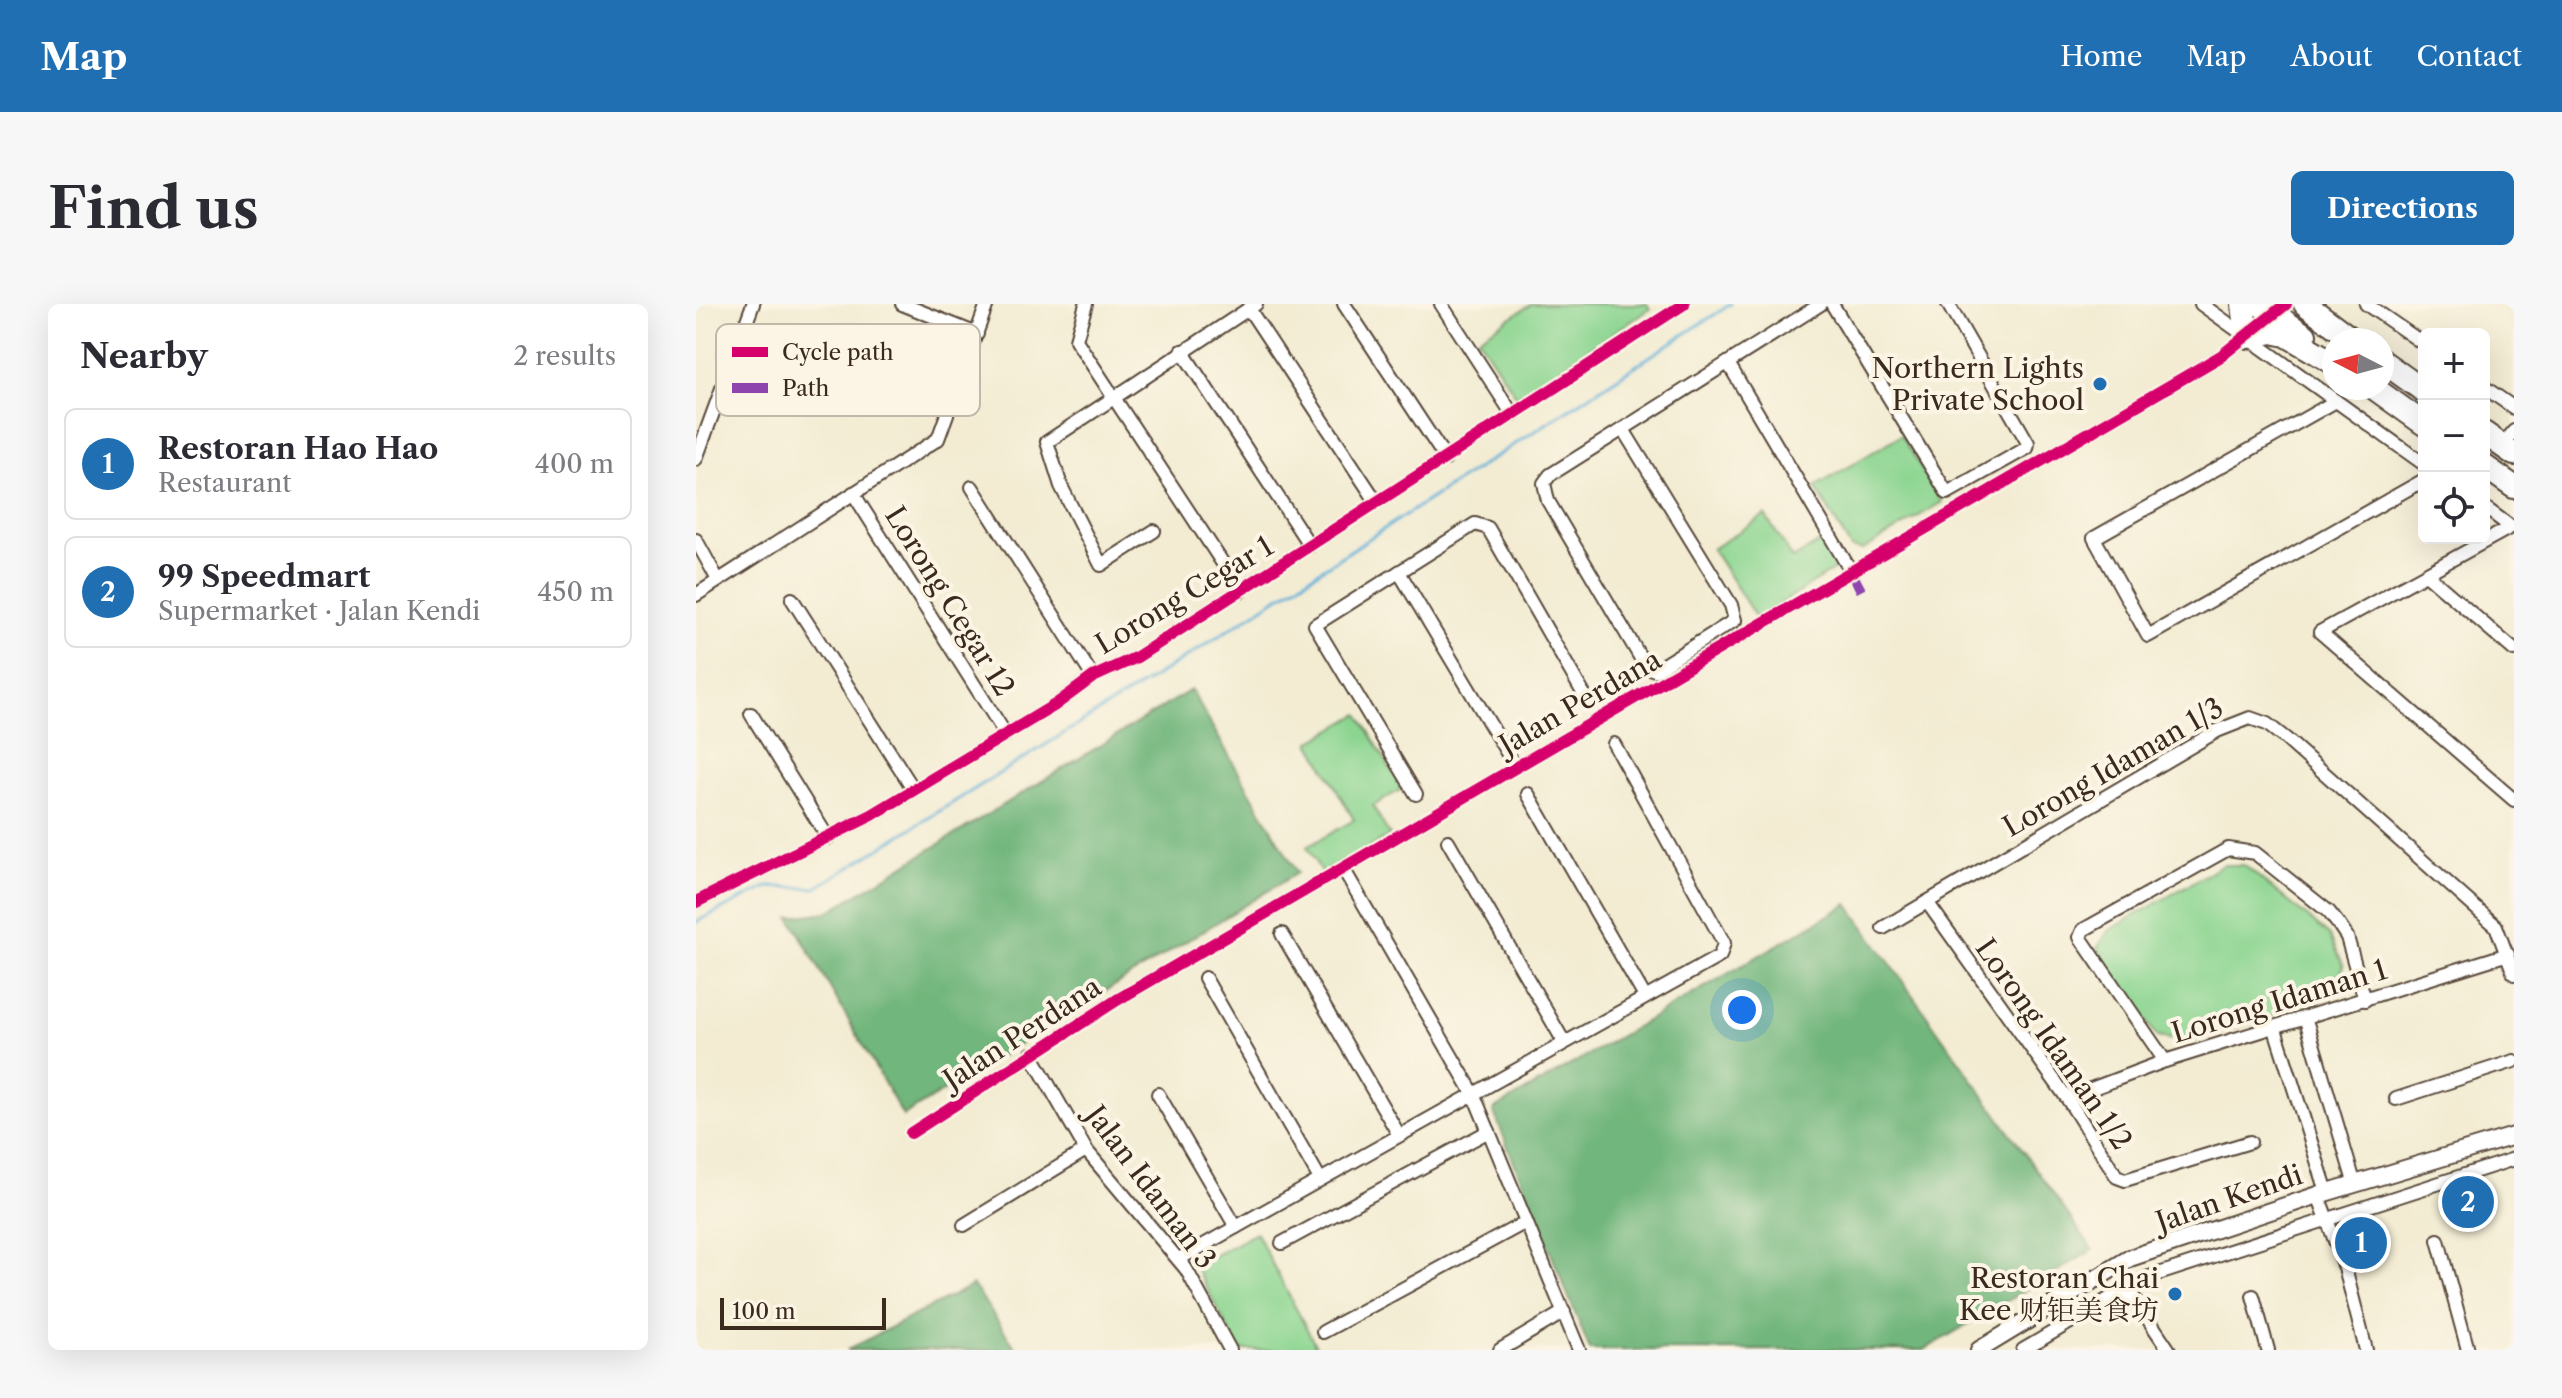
<!DOCTYPE html>
<html lang="en">
<head>
<meta charset="utf-8">
<style>
	:root { --surface:#fff; --page:#f7f7f7; --text:#2b2b33; --muted:#7c7c81; --line:#e1e1e2; --accent:#1f6fb2 }
	body { margin:0; font-family:"Libre Caslon Text","Noto Serif SC",serif; background:var(--page); color:var(--text) }
	.controls { position:absolute; right:24px; top:24px; display:grid; overflow:hidden; border-radius:12px; box-shadow:0 8px 32px #0002 }
	.controls button { width:72px; height:72px; display:grid; place-items:center; padding:0; border:0; border-bottom:2px solid var(--line); background:var(--surface); color:var(--text); font:40px sans-serif }
	.compass { position:absolute; left:1626px; top:24px; width:72px; height:72px; border-radius:50%; background:var(--surface); box-shadow:0 8px 32px #0002; rotate:276deg }
	.scale { position:absolute; left:24px; bottom:20px; width:166px; box-sizing:border-box; padding-left:8px; border:4px solid #3b2a1e; border-top:0; font-size:22px; line-height:28px; white-space:nowrap; color:#3b2a1e; -webkit-text-stroke:6px #fcf5e5; paint-order:stroke }
	.you { position:absolute; left:1046px; top:706px; width:28px; height:28px; margin:-20px; border:6px solid #fff; border-radius:50%; background:#1a73e8; box-shadow:0 0 0 12px #1a73e833 }
	.badge { display:grid; place-items:center; width:52px; height:52px; border-radius:50%; background:var(--accent); color:#fff; font-size:26px; font-weight:700 }
	.pin { position:absolute; translate:-50% -50%; border:4px solid #fff; box-shadow:0 2px 8px #0006 }
	.list { margin:0; padding:0; list-style:none }
	h2 { display:flex; justify-content:space-between; align-items:center; height:104px; margin:0; padding:0 32px; font-size:34px }
	h2 small { font-size:26px; font-weight:400; color:var(--muted) }
	.list li { display:grid; grid-template-columns:52px 1fr auto; gap:24px; align-items:center; box-sizing:border-box; height:112px; margin:0 16px 16px; padding:0 16px; border:2px solid var(--line); border-radius:12px }
	.list b { display:block; font-size:30px; white-space:nowrap }
	.list p { margin:0; font-size:26px; white-space:nowrap; color:var(--muted) }
	.list em { font-size:26px; font-style:normal; color:var(--muted) }
	.icon { flex:none; width:44px; height:44px; fill:none; stroke:currentColor; stroke-width:2; stroke-linecap:round; stroke-linejoin:round }
	.map { position:relative; flex:none; width:1818px; height:1046px; overflow:hidden; border-radius:12px }
	header { display:flex; align-items:center; gap:48px; box-sizing:border-box; height:112px; padding:0 40px; background:var(--accent); color:#fff }
	header strong { font-size:38px }
	nav { display:flex; gap:44px; margin-inline-start:auto; font-size:28px }
	.intro { display:flex; align-items:center; justify-content:space-between; box-sizing:border-box; height:192px; padding:0 48px }
	h1 { margin:0; font-size:56px }
	.button { padding:20px 36px; border-radius:12px; background:var(--accent); color:#fff; font-size:28px; font-weight:700 }
	main { display:flex; gap:48px; padding:0 48px }
	aside { flex:1; background:var(--surface); border-radius:12px; box-shadow:0 8px 32px #0002 }
	.map>svg:first-child { display:block }
	.green { fill:#8cd591; stroke:#648058; stroke-width:2 }
	.forest { fill:#71b67b; stroke:#56704c; stroke-width:2 }
	.lines { fill:none; stroke-linecap:round; stroke-linejoin:round }
	.stream { stroke:#5bafd7; stroke-width:3 }
	.minor-casing { stroke:#574739; stroke-width:16 }
	.tertiary-casing { stroke:#574739; stroke-width:20 }
	.trunk-casing { stroke:#574739; stroke-width:26 }
	.minor { stroke:#fff; stroke-width:12 }
	.tertiary { stroke:#fff; stroke-width:16 }
	.trunk { stroke:#fff; stroke-width:22 }
	.quiet { stroke:#8e44ad; stroke-width:10; stroke-dasharray:20 10; stroke-linecap:butt }
	.cycleway-casing { stroke:#fcf5e5; stroke-width:17 }
	.cycleway { stroke:#d6006c; stroke-width:12 }
	.poi-dot { fill:#1f6fb2; stroke:#fcf5e5; stroke-width:3 }
	.labels { text-anchor:middle; dominant-baseline:central; stroke-width:8; stroke-linejoin:round; paint-order:stroke }
	.poi-label { font-size:28px; fill:#3b2a1e; stroke:#fcf5e5; text-anchor:end }
	.street-label { font-size:28px; fill:#3b2a1e; stroke:#fcf5e5 }
	.key { fill:#fcf5e5; stroke:#c2b8a9; stroke-width:2 }
	.key-label { font-size:22px; fill:#3b2a1e }
</style>
</head>
<body>
<header>
<strong>Map</strong>
<nav><a>Home</a><a>Map</a><a>About</a><a>Contact</a></nav>
</header>
<div class="intro"><h1>Find us</h1><a class="button">Directions</a></div>
<main>
<aside>
<h2>Nearby<small>2 results</small></h2>
<ul class="list">
<li><span class="badge">1</span><div><b>Restoran Hao Hao</b><p>Restaurant</p></div><em>400 m</em></li>
<li><span class="badge">2</span><div><b>99 Speedmart</b><p>Supermarket · Jalan Kendi</p></div><em>450 m</em></li>
</ul>
</aside>
<div class="map">
<svg width="1818" height="1046" viewBox="0 0 1818 1046">
	<rect width="100%" height="100%" fill="#fcf5e5"/>
	<filter id="ink" filterUnits="userSpaceOnUse"><feTurbulence type="fractalNoise" baseFrequency=".0125" numOctaves="2"/><feDisplacementMap in="SourceGraphic" scale="16" xChannelSelector="R" yChannelSelector="G"/><feConvolveMatrix kernelMatrix="1 2 1 2 8 2 1 2 1" color-interpolation-filters="sRGB"/></filter>
	<filter id="wash" filterUnits="userSpaceOnUse"><feTurbulence type="fractalNoise" baseFrequency=".006" numOctaves="4" result="noise"/><feDisplacementMap in="SourceGraphic" scale="32" xChannelSelector="R" yChannelSelector="G"/><feGaussianBlur stdDeviation="1.8" result="paint"/><feColorMatrix in="noise" values="0 0 0 0 0 0 0 0 0 0 0 0 0 0 0 0 0 1.4 0 .05"/><feComposite in="paint" operator="in"/></filter>
	<g filter="url(#wash)">
		<rect width="100%" height="100%" fill="#f3ecd3"/>
		<g class="green">
			<path d="M836 0H951L954 5 821 93 782 34Z"/>
			<path d="M1205 131 1246 198 1167 246 1155 244 1119 183Z"/>
			<path d="M1069 211 1097 255 1124 238 1140 264 1061 315 1016 245Z"/>
			<path d="M663 410 706 485 677 502 694 532 626 570 611 543 658 516 614 438Z"/>
			<path d="M1527 561H1548L1633 631 1648 662 1635 693 1494 738 1461 733 1401 644 1414 626Z"/>
			<path d="M560 929 622 1046H543L499 962Z"/>
		</g>
		<g class="forest">
			<path d="M495 386 601 569 207 812 94 613 132 608Z"/>
			<path d="M1152 600 1397 946 1228 1046H894L797 806Z"/>
			<path d="M277 981 321 1046H151Z"/>
		</g>
		<g class="lines">
			<path class="stream" d="M0 618 71 583 120 584 492 352 1035 0"/>
		</g>
	</g>
	<g filter="url(#ink)">
		<g class="lines">
			<g class="minor-casing">
				<g id="minor">
					<path d="M206 0 281 30"/>
					<path d="M390 0 380 36 545 287"/>
					<path d="M648 0 750 155"/>
					<path d="M745 0 817 111"/>
					<path d="M1136 0 1251 189 1331 144 1332 139 1252 0"/>
					<path d="M1505 0 1728 160"/>
					<path d="M1670 0 1728 40"/>
					<path d="M553 5 680 197"/>
					<path d="M48 26 254 102"/>
					<path d="M486 47 614 242"/>
					<path d="M1032 59 1156 269"/>
					<path d="M1788 83 1818 104"/>
					<path d="M1640 97 1398 234 1452 332 1728 176"/>
					<path d="M928 127 1035 301 1039 316 959 366 950 363 852 197 848 179 854 171 1125 0"/>
					<path d="M1806 142 1818 127"/>
					<path d="M0 155 57 0"/>
					<path d="M276 183 397 373"/>
					<path d="M157 189 310 431"/>
					<path d="M1788 203 1815 223"/>
					<path d="M1815 223 1624 328 1818 496"/>
					<path d="M458 227 405 261 365 182 351 138 560 0"/>
					<path d="M0 236 22 276"/>
					<path d="M703 268 819 462"/>
					<path d="M1730 270 1818 346"/>
					<path d="M0 291 242 135 291 0"/>
					<path d="M96 295 218 486"/>
					<path d="M55 410 132 534"/>
					<path d="M720 490 619 321 779 220 792 224 890 394"/>
					<path d="M832 490 949 693"/>
					<path d="M752 537 868 738"/>
					<path d="M648 566 777 789 883 1046"/>
					<path d="M0 598 176 511 359 401 397 373 441 353 988 0"/>
					<path d="M1231 598 1371 794 1421 873 1429 876 1554 838"/>
					<path d="M1187 624 1521 427 1554 414 1571 420 1590 435 1800 622 1818 670"/>
					<path d="M586 630 703 831"/>
					<path d="M509 674 624 875"/>
					<path d="M1610 716 1659 881"/>
					<path d="M1579 725 1631 888"/>
					<path d="M335 750 390 846 490 965 534 1046"/>
					<path d="M1469 757 1384 633 1387 626 1532 545 1559 549 1633 608 1643 621 1651 633 1669 696"/>
					<path d="M462 790 540 923"/>
					<path d="M1371 794 1469 757 1812 650"/>
					<path d="M1700 795 1818 757"/>
					<path d="M215 829 421 696 1525 52 1555 29"/>
					<path d="M1622 891 1649 964 1670 1046"/>
					<path d="M268 921 390 846"/>
					<path d="M1742 936 1772 1046"/>
					<path d="M586 939 793 827"/>
					<path d="M483 955 1024 652 1028 639 918 440"/>
					<path d="M1447 975 1818 855"/>
					<path d="M1557 992 1572 1046"/>
					<path d="M627 1028 830 918"/>
					<path d="M804 1046 868 1008"/>
					<path d="M1327 1046 1423 989 1436 991 1473 1046"/>
				</g>
			</g>
			<g class="tertiary-casing">
				<path id="tertiary" d="M1283 1046 1434 954 1622 891 1818 832"/>
			</g>
			<g class="trunk-casing">
				<g id="trunk">
					<path d="M1547 0 1551 33 1576 28 1590 31 1638 59"/>
					<path d="M1563 0 1609 31"/>
					<path d="M1609 0 1657 36"/>
					<path d="M1686 57 1728 87"/>
					<path d="M1678 84 1728 120"/>
					<path d="M1788 129 1818 150"/>
					<path d="M1788 162 1818 183"/>
				</g>
			</g>
			<use href="#minor" class="minor"/>
			<use href="#tertiary" class="tertiary"/>
			<use href="#trunk" class="trunk"/>
			<path class="quiet" d="M1156 269 1169 294"/>
			<g class="cycleway-casing">
				<g id="cycleway">
					<path d="M0 598 176 511 359 401 397 373 441 353 988 0"/>
					<path d="M215 829 421 696 1525 52 1590 0"/>
				</g>
			</g>
			<use href="#cycleway" class="cycleway"/>
		</g>
	</g>
	<g class="poi-dot">
		<circle cx="1404" cy="80" r="8"/>
		<circle cx="1479" cy="990" r="8"/>
	</g>
	<g class="labels">
		<g class="poi-label">
			<text x="1388" y="64">Northern Lights<tspan x="1388" dy="32">Private School</tspan></text>
			<text x="1463" y="974">Restoran Chai<tspan x="1463" dy="32">Kee 财钜美食坊</tspan></text>
		</g>
		<g class="street-label">
			<text transform="translate(488 291) rotate(-31)">Lorong Cegar 1</text>
			<text transform="translate(254 297) rotate(58)">Lorong Cegar 12</text>
			<text transform="translate(884 398) rotate(-30)">Jalan Perdana</text>
			<text transform="translate(1417 463) rotate(-30)">Lorong Idaman 1/3</text>
			<text transform="translate(1583 697) rotate(-17)">Lorong Idaman 1</text>
			<text transform="translate(326 729) rotate(-33)">Jalan Perdana</text>
			<text transform="translate(1358 740) rotate(55)">Lorong Idaman 1/2</text>
			<text transform="translate(455 883) rotate(53)">Jalan Idaman 3</text>
			<text transform="translate(1533 894) rotate(-19)">Jalan Kendi</text>
		</g>
	</g>
	<rect x="20" y="20" width="264" height="92" rx="12" class="key"/>
	<rect x="36" y="43" width="36" height="10" fill="#d6006c"/>
	<rect x="36" y="79" width="36" height="10" fill="#8e44ad"/>
	<g class="key-label">
		<text x="86" y="56">Cycle path</text>
		<text x="86" y="92">Path</text>
	</g>
</svg>
<div class="controls">
<button>+</button>
<button>−</button>
<button><svg class="icon" aria-label="locate" viewBox="0 0 24 24"><circle cx="12" cy="12" r="6"/><path d="M12 2v4M12 18v4M2 12h4M18 12h4"/></svg></button>
</div>
<svg class="compass" viewBox="-18 -18 36 36"><path d="M0-13l5 13h-10z" fill="#e53935"/><path d="M0 13l5-13h-10z" fill="#7c7c81"/></svg>
<div class="scale">100 m</div>
<div class="you"></div>
<div class="pin badge" style="left:1665px;top:939px">1</div>
<div class="pin badge" style="left:1772px;top:898px">2</div>
</div>
</main>
</body>
</html>
